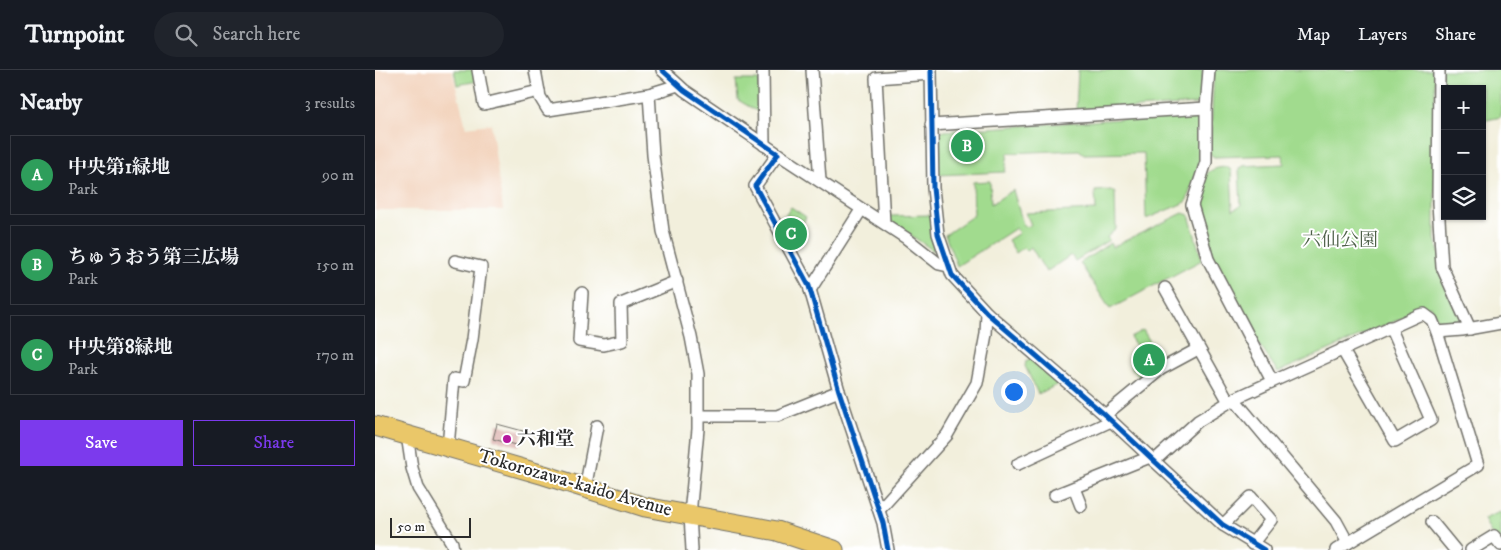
<!DOCTYPE html>
<html lang="en">
<head>
<meta charset="utf-8">
<style>
	:root { --surface:#171b24; --page:#20242c; --text:#f1f3f6; --muted:#9ea1a6; --line:#363941; --accent:#7c3aed }
	body { margin:0; font-family:"IM FELL DW Pica","Noto Serif JP",serif; background:var(--page); color:var(--text) }
	.controls { position:absolute; right:15px; top:15px; display:grid; overflow:hidden; border-radius:0px; box-shadow:0 1px 4px #0004 }
	.controls button { width:45px; height:45px; display:grid; place-items:center; padding:0; border:0; border-bottom:1px solid var(--line); background:var(--surface); color:var(--text); font:25px sans-serif }
	.scale { position:absolute; left:15px; bottom:12px; width:81px; box-sizing:border-box; padding-left:5px; border:2px solid #2b2b2b; border-top:0; font-size:14px; line-height:18px; white-space:nowrap; color:#2b2b2b; -webkit-text-stroke:4px #fff; paint-order:stroke }
	.you { position:absolute; left:638px; top:321px; width:18px; height:18px; margin:-12px; border:4px solid #fff; border-radius:50%; background:#1a73e8; box-shadow:0 0 0 8px #1a73e833 }
	.badge { display:grid; place-items:center; width:32px; height:32px; border-radius:50%; background:var(--accent); color:#fff; font-size:16px; font-weight:700 }
	.pin { position:absolute; translate:-50% -50%; border:2px solid #fff; box-shadow:0 1px 5px #0006 }
	.list { margin:0; padding:0; list-style:none }
	h2 { display:flex; justify-content:space-between; align-items:center; height:65px; margin:0; padding:0 20px; font-size:21px }
	h2 small { font-size:16px; font-weight:400; color:var(--muted) }
	.list li { display:grid; grid-template-columns:32px 1fr auto; gap:15px; align-items:center; box-sizing:border-box; height:80px; margin:0 10px 10px; padding:0 10px; border:1px solid var(--line); border-radius:0px }
	.list b { display:block; font-size:19px; white-space:nowrap }
	.list p { margin:0; font-size:16px; white-space:nowrap; color:var(--muted) }
	.list em { font-size:16px; font-style:normal; color:var(--muted) }
	.actions { display:flex; gap:10px; padding:15px 20px }
	.actions a { flex:1; padding:11px 0; border:1px solid var(--accent); border-radius:0px; text-align:center; font-size:18px; color:var(--accent) }
	.actions .main { background:var(--accent); color:#fff }
	.icon { flex:none; width:28px; height:28px; fill:none; stroke:currentColor; stroke-width:2; stroke-linecap:round; stroke-linejoin:round }
	.map { position:relative; flex:none; width:1126px; height:480px; overflow:hidden }
	header { display:flex; align-items:center; gap:30px; box-sizing:border-box; height:70px; padding:0 25px; background:var(--surface); border-bottom:1px solid var(--line) }
	header strong { font-size:24px }
	nav { display:flex; gap:28px; margin-inline-start:auto; font-size:18px }
	.search { width:350px; height:45px; background:var(--page); display:flex; align-items:center; gap:12px; box-sizing:border-box; padding:0 18px; border-radius:28px; color:var(--muted); font-size:19px }
	main { display:flex }
	aside { flex:1; background:var(--surface) }
	.map>svg:first-child { display:block }
	.built { fill:#f3d4be }
	.green { fill:#a1db8e; stroke:#66835c }
	.building { fill:#d19b97 }
	.lines { fill:none; stroke-linecap:round; stroke-linejoin:round }
	.street-casing { stroke:#717069; stroke-width:14 }
	.primary-casing { stroke:#717069; stroke-width:21 }
	.street { stroke:#fff; stroke-width:11 }
	.primary { stroke:#eac769; stroke-width:19 }
	.cycleway-casing { stroke:#fff; stroke-width:8 }
	.cycleway { stroke:#0057b8; stroke-width:5 }
	.poi-dot { fill:#b5179e; stroke:#fff; stroke-width:2 }
	.labels { text-anchor:middle; dominant-baseline:central; stroke-width:4; stroke-linejoin:round; paint-order:stroke }
	.park-label { font-size:19px; fill:#4e6049; stroke:#fff }
	.poi-label { font-size:19px; font-weight:bold; fill:#2b2b2b; stroke:#fff; text-anchor:start }
	.street-label { font-size:19px; fill:#2b2b2b; stroke:#fff }
</style>
</head>
<body>
<header>
<strong>Turnpoint</strong>
<div class="search"><svg class="icon" aria-label="search" viewBox="0 0 24 24"><circle cx="10" cy="10" r="6"/><path d="M15 15l6 6"/></svg>Search here</div>
<nav><a>Map</a><a>Layers</a><a>Share</a></nav>
</header>
<main>
<aside>
<h2>Nearby<small>3 results</small></h2>
<ul class="list">
<li><span class="badge" style="background:#2e9e5b">A</span><div><b>中央第1緑地</b><p>Park</p></div><em>90 m</em></li>
<li><span class="badge" style="background:#2e9e5b">B</span><div><b>ちゅうおう第三広場</b><p>Park</p></div><em>150 m</em></li>
<li><span class="badge" style="background:#2e9e5b">C</span><div><b>中央第8緑地</b><p>Park</p></div><em>170 m</em></li>
</ul>
<div class="actions"><a class="main">Save</a><a>Share</a></div>
</aside>
<div class="map">
<svg width="1126" height="480" viewBox="0 0 1126 480">
	<rect width="100%" height="100%" fill="#fff"/>
	<filter id="ink" filterUnits="userSpaceOnUse"><feTurbulence type="fractalNoise" baseFrequency=".02" numOctaves="2"/><feDisplacementMap in="SourceGraphic" scale="10" xChannelSelector="R" yChannelSelector="G"/><feConvolveMatrix kernelMatrix="1 2 1 2 8 2 1 2 1" color-interpolation-filters="sRGB"/></filter>
	<filter id="wash" filterUnits="userSpaceOnUse"><feTurbulence type="fractalNoise" baseFrequency=".0096" numOctaves="4" result="noise"/><feDisplacementMap in="SourceGraphic" scale="20" xChannelSelector="R" yChannelSelector="G"/><feGaussianBlur stdDeviation="1.12" result="paint"/><feColorMatrix in="noise" values="0 0 0 0 0 0 0 0 0 0 0 0 0 0 0 0 0 1.4 0 .05"/><feComposite in="paint" operator="in"/></filter>
	<g filter="url(#wash)">
		<rect width="100%" height="100%" fill="#f2efdc"/>
		<path class="built" d="M0 0H77L91 57 116 54 128 140H0Z"/>
		<g class="green">
			<path d="M79 0H101L103 11 82 15Z"/>
			<path d="M703 0H828L826 29 821 34 701 42Z"/>
			<path d="M839 0H1060V169L1085 248 1080 255 1071 256 1062 249 1055 236 903 302 870 254 837 189 830 154 821 135C828 112 825 98 852 97L856 100 858 140 866 135 864 99 867 96 909 94 908 85 839 87 835 84Z"/>
			<path d="M1067 0H1126V47L1107 51V19H1070V57H1067Z"/>
			<path d="M361 10H384L385 43 363 30Z"/>
			<path d="M822 44 826 48V90L811 132 771 149 769 83 709 84 704 80 633 83 630 102 563 105 564 65 568 61Z"/>
			<path d="M615 111 616 134 638 120 648 154 652 157 656 155 651 143 721 140 720 121 736 120 740 123 741 159 732 167 734 170 700 191 696 185 671 202 656 177 651 181 648 178 641 183 633 170 644 163 641 158 582 196 570 165 599 145 598 112Z"/>
			<path d="M416 137 431 147 416 175 405 154Z"/>
			<path d="M808 143 814 145 827 190 735 239 705 193 735 173 737 177Z"/>
			<path d="M555 145 559 181 518 153 513 146Z"/>
			<path d="M768 260 789 295 767 310 755 296 767 284 755 267Z"/>
			<path d="M656 288 683 311 682 315 663 324 650 296 651 291Z"/>
			<path d="M1125 442 1126 443V471L1117 465 1109 449Z"/>
		</g>
		<g id="blocks">
			<path class="building" d="M122 354 148 361 144 376 118 369Z"/>
		</g>
	</g>
	<g filter="url(#ink)">
		<use href="#blocks" fill-opacity="0" stroke="#717069" stroke-width="1"/>
		<g class="lines">
			<g class="street-casing">
				<g id="street">
					<path d="M103 0 109 34 164 21"/>
					<path d="M160 0 165 27 173 40 274 24 303 15"/>
					<path d="M287 0 309 20 403 84 380 116 434 216 464 321 508 453 513 480"/>
					<path d="M388 0 389 75"/>
					<path d="M437 0 445 111"/>
					<path d="M556 0 558 118 563 164 577 205 612 243 730 345 848 455 889 480"/>
					<path d="M834 0 831 38V92L817 135 833 189 897 311"/>
					<path d="M1064 0 1063 133 1067 197 1095 259"/>
					<path d="M274 24 278 85 288 161 316 267 323 304V359L315 445 317 480"/>
					<path d="M556 55 831 38"/>
					<path d="M403 84 531 168 564 194 573 196"/>
					<path d="M509 153 501 8 556 4"/>
					<path d="M790 218 854 332"/>
					<path d="M435 220 486 140"/>
					<path d="M207 223 204 271 229 275 247 271 246 234 302 211"/>
					<path d="M967 279 1020 371 1056 350 1015 257"/>
					<path d="M859 329 961 451 973 473"/>
					<path d="M730 345 786 299 823 279"/>
					<path d="M323 346H402L464 321"/>
					<path d="M32 365 37 398 43 418 77 473 78 480"/>
					<path d="M73 377 79 309 89 311 97 269 106 197 80 191"/>
					<path d="M779 391 823 351 859 329 1044 245 1049 244 1057 250 1062 262 1087 260 1126 253"/>
					<path d="M643 394 736 351"/>
					<path d="M699 418 706 436"/>
					<path d="M210 419 222 356"/>
					<path d="M680 425 775 387"/>
					<path d="M504 440 572 365 602 313 611 264 612 243"/>
					<path d="M1057 452 1080 480"/>
					<path d="M848 455 876 427 896 450 877 474"/>
					<path d="M961 480 1103 395 1062 262"/>
					<path d="M1096 480 1119 466 1126 475"/>
				</g>
			</g>
			<g class="primary-casing">
				<path id="primary" d="M0 356 169 405 270 437 402 461 459 480"/>
			</g>
			<use href="#street" class="street"/>
			<use href="#primary" class="primary"/>
			<g class="cycleway-casing">
				<g id="cycleway">
					<path d="M287 0 309 20 403 84 380 116 434 216 464 321 508 453 513 480"/>
					<path d="M556 0 558 118 563 164 577 205 612 243 730 345 848 455 889 480"/>
				</g>
			</g>
			<use href="#cycleway" class="cycleway"/>
		</g>
	</g>
	<circle class="poi-dot" cx="132" cy="369" r="5"/>
	<g class="labels">
		<g class="park-label">
			<text x="965" y="170">六仙公園</text>
		</g>
		<g class="poi-label">
			<text x="142" y="369">六和堂</text>
		</g>
		<g class="street-label">
			<text transform="translate(200 413) rotate(16)">Tokorozawa-kaido Avenue</text>
		</g>
	</g>
</svg>
<div class="controls">
<button>+</button>
<button>−</button>
<button><svg class="icon" aria-label="layers" viewBox="0 0 24 24"><path d="M12 4l9 5-9 5-9-5zM3 14l9 5 9-5"/></svg></button>
</div>
<div class="scale">50 m</div>
<div class="you"></div>
<div class="pin badge" style="left:774px;top:290px;background:#2e9e5b">A</div>
<div class="pin badge" style="left:592px;top:76px;background:#2e9e5b">B</div>
<div class="pin badge" style="left:416px;top:164px;background:#2e9e5b">C</div>
</div>
</main>
</body>
</html>
